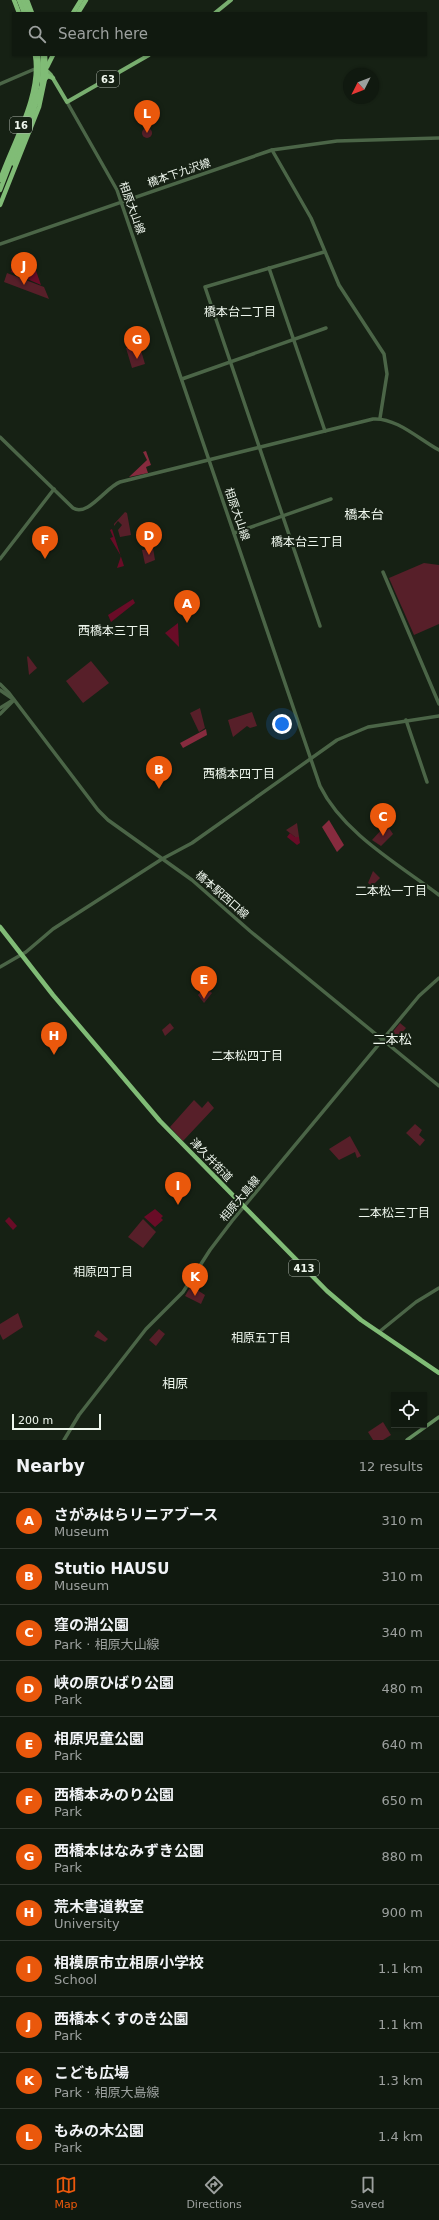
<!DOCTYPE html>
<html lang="en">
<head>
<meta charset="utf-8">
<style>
	:root { --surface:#10190f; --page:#192218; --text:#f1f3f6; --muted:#9ca09e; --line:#30382f; --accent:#ea580c }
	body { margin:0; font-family:"DejaVu Sans","Noto Sans JP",sans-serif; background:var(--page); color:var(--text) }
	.controls { position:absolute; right:12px; bottom:12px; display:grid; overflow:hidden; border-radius:0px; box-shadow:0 1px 3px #0004 }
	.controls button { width:36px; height:36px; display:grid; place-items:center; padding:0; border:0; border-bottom:1px solid var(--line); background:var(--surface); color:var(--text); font:20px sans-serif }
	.compass { position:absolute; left:343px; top:68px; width:36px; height:36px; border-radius:50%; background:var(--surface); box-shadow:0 1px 3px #0004; rotate:228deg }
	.scale { position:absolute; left:12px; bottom:10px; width:89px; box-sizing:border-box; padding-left:4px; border:2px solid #eff7ee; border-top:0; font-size:11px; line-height:14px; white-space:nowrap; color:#eff7ee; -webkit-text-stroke:3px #162114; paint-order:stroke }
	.you { position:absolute; left:282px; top:724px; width:14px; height:14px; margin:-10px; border:3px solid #fff; border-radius:50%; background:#1a73e8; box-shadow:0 0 0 6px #1a73e833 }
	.badge { display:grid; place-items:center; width:26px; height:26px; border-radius:50%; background:var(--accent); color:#fff; font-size:13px; font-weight:700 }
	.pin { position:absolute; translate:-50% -33px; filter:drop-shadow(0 1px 2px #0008) }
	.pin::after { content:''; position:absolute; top:21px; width:14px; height:12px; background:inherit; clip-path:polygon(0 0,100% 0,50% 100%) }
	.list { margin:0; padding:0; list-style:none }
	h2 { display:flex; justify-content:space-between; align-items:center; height:52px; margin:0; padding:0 16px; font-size:17px }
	h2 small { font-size:13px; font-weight:400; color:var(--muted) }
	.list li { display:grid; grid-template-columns:26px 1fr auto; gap:12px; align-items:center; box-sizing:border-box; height:56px; padding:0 16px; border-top:1px solid var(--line) }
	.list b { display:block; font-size:15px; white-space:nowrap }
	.list p { margin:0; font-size:13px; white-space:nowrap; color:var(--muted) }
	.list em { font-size:13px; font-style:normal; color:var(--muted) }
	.icon { flex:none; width:22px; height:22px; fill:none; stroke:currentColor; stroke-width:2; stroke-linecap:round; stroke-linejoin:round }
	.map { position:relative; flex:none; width:439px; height:1440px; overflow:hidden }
	.search { position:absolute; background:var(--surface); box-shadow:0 1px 3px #0004; left:12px; right:12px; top:12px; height:44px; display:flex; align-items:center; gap:10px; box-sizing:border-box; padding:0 14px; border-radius:0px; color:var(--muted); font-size:15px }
	.sheet { height:724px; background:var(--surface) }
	nav { display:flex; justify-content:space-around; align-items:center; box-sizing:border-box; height:56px; border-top:1px solid var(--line); background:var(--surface); font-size:11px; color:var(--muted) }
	nav a { display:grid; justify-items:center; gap:2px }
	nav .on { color:var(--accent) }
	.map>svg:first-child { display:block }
	.green { fill:#571f29 }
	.forest { fill:#862b3e }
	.water { fill:#690c27 }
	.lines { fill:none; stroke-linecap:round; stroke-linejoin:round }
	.tertiary { stroke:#4b6547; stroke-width:3.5 }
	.secondary { stroke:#648e5e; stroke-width:3.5 }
	.primary { stroke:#78ae6f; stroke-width:4 }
	.trunk { stroke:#80bc76; stroke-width:4.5 }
	.trunk-bridge { stroke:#80bc76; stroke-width:4.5 }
	.labels { text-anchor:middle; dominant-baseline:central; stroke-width:4; stroke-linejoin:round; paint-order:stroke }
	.shield { fill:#162114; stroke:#aeb7ad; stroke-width:1 }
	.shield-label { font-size:10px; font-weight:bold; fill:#eff7ee }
	.street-label { font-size:11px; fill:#eff7ee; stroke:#162114 }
	.neighbourhood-label { font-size:12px; fill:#eff7ee; stroke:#162114 }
	.quarter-label { font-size:13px; fill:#eff7ee; stroke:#162114 }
</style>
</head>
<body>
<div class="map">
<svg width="439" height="1440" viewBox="0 0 439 1440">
	<rect width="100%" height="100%" fill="#162114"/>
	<g class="green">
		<circle cx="147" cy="133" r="5"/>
		<path d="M7 273 44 287 49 299 4 282Z"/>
		<path d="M139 344 145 364 132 368 126 348Z"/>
		<path d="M125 512 127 513 131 535 120 537 118 530 122 525 118 521 114 526V524Z"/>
		<path d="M153 548 155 560 145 564 142 550Z"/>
		<path d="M424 563 439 565V624L414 635 389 578Z"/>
		<path d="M28 656 37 668 29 675 27 657Z"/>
		<path d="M91 661 109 683 83 703 66 681Z"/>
		<path d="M200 708 205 728 199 732 190 713Z"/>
		<path d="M252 712 257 726 250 728 247 726 233 737 228 720Z"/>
		<path d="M297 823 299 837H295L286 830Z"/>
		<path d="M383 828 386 831 389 828 393 834 381 846 372 840Z"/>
		<path d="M373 871 380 878 372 886 368 883Z"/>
		<path d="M205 987 212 993 204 1003 198 995Z"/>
		<path d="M170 1023 174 1028 165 1036 162 1030Z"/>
		<path d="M400 1023 406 1028 392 1044 387 1039Z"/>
		<path d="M194 1100 202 1108 208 1101 214 1108 183 1141 170 1127Z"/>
		<path d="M415 1124 422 1130 419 1135 425 1140 420 1146 406 1133Z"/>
		<path d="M350 1136 361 1156 357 1158 355 1152 339 1160 329 1149Z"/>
		<path d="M143 1219 156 1232 143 1248 128 1237Z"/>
		<path d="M191 1286 205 1295 201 1304 185 1296Z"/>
		<path d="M18 1313 23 1327 3 1340 0 1334V1324Z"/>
		<path d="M159 1329 165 1334 156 1346 149 1340Z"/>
		<path d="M98 1330 108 1339 105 1342 94 1336Z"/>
		<path d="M383 1422 391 1435 383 1440H373L368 1432Z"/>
	</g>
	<g class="forest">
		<path d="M146 451 151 465 146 467 148 473 129 477 147 460 143 452Z"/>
		<path d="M206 729 207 735 183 748 180 743Z"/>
		<path d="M329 820 344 845 337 852 322 827Z"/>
	</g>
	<g class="water">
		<path d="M33 262 41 285 11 272 12 268Z"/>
		<path d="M112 529 124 566 117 568 121 556 110 538 113 537 110 530Z"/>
		<path d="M133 599 135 603 111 622 108 615Z"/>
		<path d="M178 623 179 647 165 633Z"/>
		<path d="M290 833 295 837H299L300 843 297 845 287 837Z"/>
		<path d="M155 1209 163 1216 161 1218 163 1220 155 1227 144 1217Z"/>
		<path d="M9 1217 17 1226 13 1230 5 1221Z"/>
	</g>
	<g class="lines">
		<g class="tertiary">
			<path d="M0 84 37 68"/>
			<path d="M67 102 117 190 320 786C343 833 398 864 439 895"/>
			<path d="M272 150 311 218 339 285 384 354 387 374 380 418"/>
			<path d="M0 244 272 150 337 141 439 138"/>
			<path d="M269 268 325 431"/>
			<path d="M182 379 326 328"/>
			<path d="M0 437 73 508C88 517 106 487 120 482L373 419C396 417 420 440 439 450"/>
			<path d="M234 533 331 499"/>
			<path d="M0 559 54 489"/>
			<path d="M383 572 439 704"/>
			<path d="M320 626 205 287 324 252"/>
			<path d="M0 684 9 693 98 810 108 820 192 880 250 931 439 1086"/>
			<path d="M0 690 13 699"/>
			<path d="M0 708 13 700"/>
			<path d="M0 714 14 700"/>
			<path d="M406 720 427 782"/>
			<path d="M0 967 26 952 53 929 162 859 192 843 337 740 368 727 439 716"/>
			<path d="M379 1332 416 1302 439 1288"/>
			<path d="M64 1440 79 1415 146 1329 183 1292 210 1250 232 1221 419 996 439 978"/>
		</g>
		<path class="secondary" d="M407 1440 439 1417"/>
		<g class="primary">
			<path d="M215 13 231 0"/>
			<path d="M44 68 51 75 67 102 149 55"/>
		</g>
		<g class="trunk">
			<path d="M14 0 19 13"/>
			<path d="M19 0 24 13"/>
			<path d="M23 0 28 13"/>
			<path d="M27 0 32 13"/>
			<path d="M73 13 81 0"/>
			<path d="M78 13 86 0"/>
			<path d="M47 67 53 55"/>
			<path d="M45 79 48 76 53 78"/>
			<path d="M14 164 30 121"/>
			<path d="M0 180C13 143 42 94 35 55"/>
			<path d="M0 190 27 120"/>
			<path d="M0 205 39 107 46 74 45 55"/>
			<path d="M0 927 53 995 160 1121 327 1291 361 1320 439 1373"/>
		</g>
		<g class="trunk-bridge">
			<path d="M27 120C35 99 41 78 38 55"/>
			<path d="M30 121 42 85 43 55"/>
		</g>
	</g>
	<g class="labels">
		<g class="shield">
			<rect x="97" y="71" width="22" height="16" rx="3"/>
			<rect x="10" y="117" width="22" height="16" rx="3"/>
			<rect x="289" y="1260" width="30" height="16" rx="3"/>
		</g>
		<g class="shield-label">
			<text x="108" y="79">63</text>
			<text x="21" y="125">16</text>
			<text x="304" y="1268">413</text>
		</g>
		<g class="street-label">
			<text transform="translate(179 173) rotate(-19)">橋本下九沢線</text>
			<text transform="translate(132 208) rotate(70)">相原大山線</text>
			<text transform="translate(237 514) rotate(71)">相原大山線</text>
			<text transform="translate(222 895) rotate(41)">橋本駅西口線</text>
			<text transform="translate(211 1160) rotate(46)">津久井街道</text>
			<text transform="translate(240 1199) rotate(-50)">相原大島線</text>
		</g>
		<g class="neighbourhood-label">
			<text x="240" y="312">橋本台二丁目</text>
			<text x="307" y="542">橋本台三丁目</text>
			<text x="114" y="631">西橋本三丁目</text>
			<text x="239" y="774">西橋本四丁目</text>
			<text x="391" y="891">二本松一丁目</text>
			<text x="247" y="1056">二本松四丁目</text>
			<text x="394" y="1213">二本松三丁目</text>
			<text x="103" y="1272">相原四丁目</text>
			<text x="261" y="1338">相原五丁目</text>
		</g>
		<g class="quarter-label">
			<text x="364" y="514">橋本台</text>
			<text x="392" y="1039">二本松</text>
			<text x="175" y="1383">相原</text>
		</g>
	</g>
</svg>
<div class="controls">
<button><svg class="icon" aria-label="locate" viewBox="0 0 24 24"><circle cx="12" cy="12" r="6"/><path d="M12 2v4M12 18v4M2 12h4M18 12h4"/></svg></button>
</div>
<svg class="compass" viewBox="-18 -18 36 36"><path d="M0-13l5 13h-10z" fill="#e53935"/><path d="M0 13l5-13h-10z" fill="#9ca09e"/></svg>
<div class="scale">200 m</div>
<div class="you"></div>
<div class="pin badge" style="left:187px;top:623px">A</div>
<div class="pin badge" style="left:159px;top:789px">B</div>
<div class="pin badge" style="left:383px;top:836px">C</div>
<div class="pin badge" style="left:149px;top:555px">D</div>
<div class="pin badge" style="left:204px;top:999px">E</div>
<div class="pin badge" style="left:45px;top:559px">F</div>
<div class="pin badge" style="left:137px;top:359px">G</div>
<div class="pin badge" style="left:54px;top:1055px">H</div>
<div class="pin badge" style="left:178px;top:1205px">I</div>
<div class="pin badge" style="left:24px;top:285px">J</div>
<div class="pin badge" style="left:195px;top:1296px">K</div>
<div class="pin badge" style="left:147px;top:133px">L</div>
<div class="search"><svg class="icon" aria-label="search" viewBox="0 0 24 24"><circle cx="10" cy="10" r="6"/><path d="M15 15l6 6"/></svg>Search here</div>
</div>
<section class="sheet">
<h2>Nearby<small>12 results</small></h2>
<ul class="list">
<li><span class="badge">A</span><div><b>さがみはらリニアブース</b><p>Museum</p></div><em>310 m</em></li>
<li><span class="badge">B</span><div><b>Stutio HAUSU</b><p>Museum</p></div><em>310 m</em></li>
<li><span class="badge">C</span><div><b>窪の淵公園</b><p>Park · 相原大山線</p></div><em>340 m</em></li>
<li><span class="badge">D</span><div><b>峡の原ひばり公園</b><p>Park</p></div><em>480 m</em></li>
<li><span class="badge">E</span><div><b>相原児童公園</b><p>Park</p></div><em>640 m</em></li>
<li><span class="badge">F</span><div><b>西橋本みのり公園</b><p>Park</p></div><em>650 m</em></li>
<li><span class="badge">G</span><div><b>西橋本はなみずき公園</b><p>Park</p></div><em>880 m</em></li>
<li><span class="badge">H</span><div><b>荒木書道教室</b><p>University</p></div><em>900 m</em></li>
<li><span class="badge">I</span><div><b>相模原市立相原小学校</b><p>School</p></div><em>1.1 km</em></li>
<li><span class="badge">J</span><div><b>西橋本くすのき公園</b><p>Park</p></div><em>1.1 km</em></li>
<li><span class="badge">K</span><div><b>こども広場</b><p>Park · 相原大島線</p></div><em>1.3 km</em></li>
<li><span class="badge">L</span><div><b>もみの木公園</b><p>Park</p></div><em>1.4 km</em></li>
</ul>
</section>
<nav>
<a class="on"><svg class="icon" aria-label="map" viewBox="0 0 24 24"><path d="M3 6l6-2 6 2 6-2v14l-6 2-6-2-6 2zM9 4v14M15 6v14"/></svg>Map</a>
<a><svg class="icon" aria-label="directions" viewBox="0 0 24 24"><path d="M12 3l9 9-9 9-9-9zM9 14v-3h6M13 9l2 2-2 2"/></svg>Directions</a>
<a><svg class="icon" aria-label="saved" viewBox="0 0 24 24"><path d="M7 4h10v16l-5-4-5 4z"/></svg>Saved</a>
</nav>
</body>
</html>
